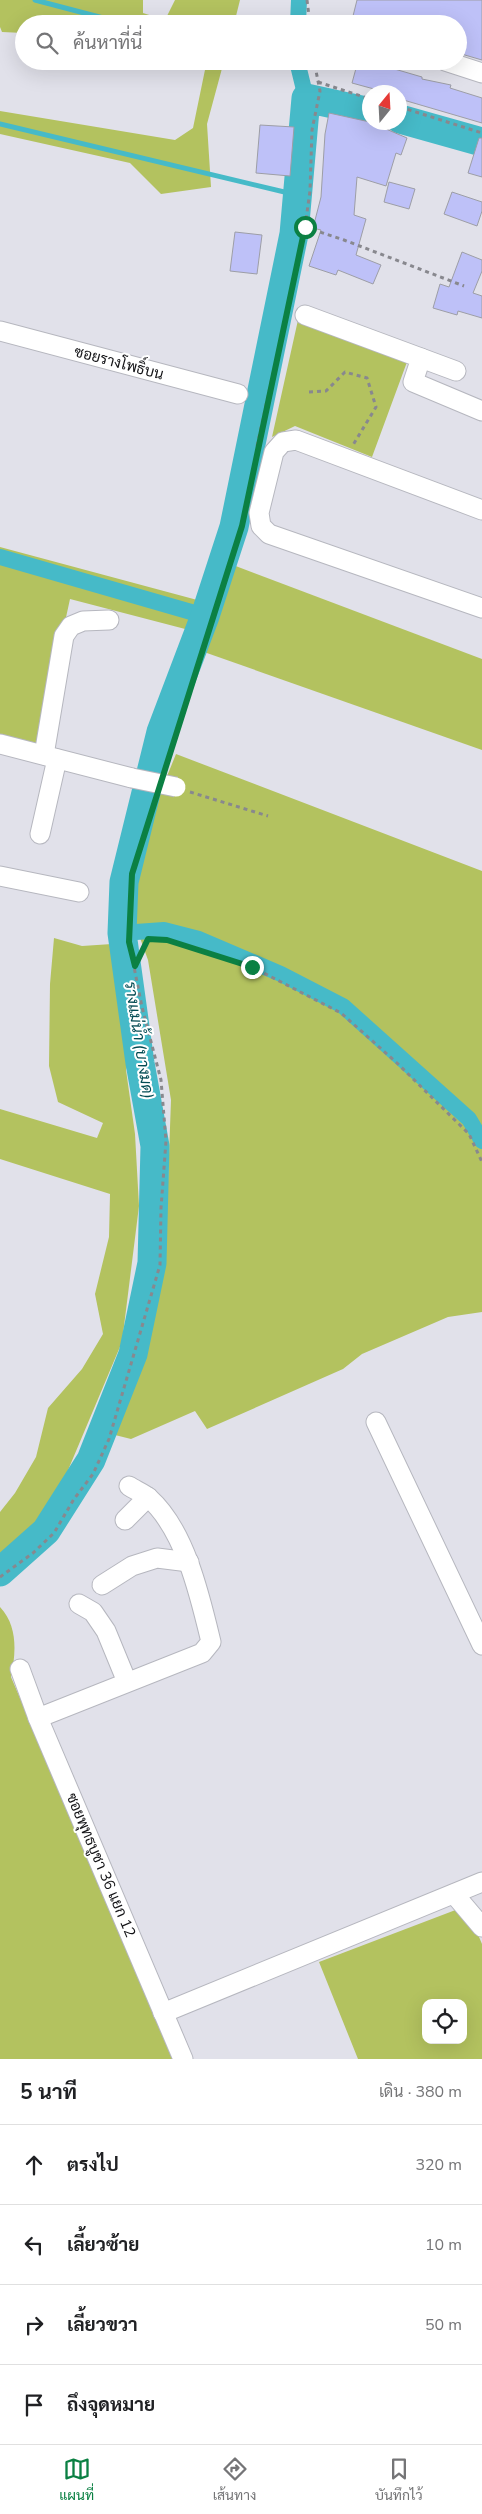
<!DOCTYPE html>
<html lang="th">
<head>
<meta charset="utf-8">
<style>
	:root { --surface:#fff; --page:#f2f2f2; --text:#202124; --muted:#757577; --line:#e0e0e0; --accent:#0b8043 }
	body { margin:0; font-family:"Nunito Sans",Sarabun,sans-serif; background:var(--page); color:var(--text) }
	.controls { position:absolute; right:15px; bottom:15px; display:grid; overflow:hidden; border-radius:10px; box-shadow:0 5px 20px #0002 }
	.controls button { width:45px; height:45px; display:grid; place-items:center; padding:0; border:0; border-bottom:1px solid var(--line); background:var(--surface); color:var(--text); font:25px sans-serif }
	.compass { position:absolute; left:362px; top:85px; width:45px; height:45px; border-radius:50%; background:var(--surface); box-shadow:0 5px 20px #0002; rotate:18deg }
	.stop { position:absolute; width:15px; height:15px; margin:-11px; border:4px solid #0b8043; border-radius:50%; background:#fff }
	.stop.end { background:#0b8043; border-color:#fff; box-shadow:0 1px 5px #0008 }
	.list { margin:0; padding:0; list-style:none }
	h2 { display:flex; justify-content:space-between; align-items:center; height:65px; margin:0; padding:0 20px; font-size:21px }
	h2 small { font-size:16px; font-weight:400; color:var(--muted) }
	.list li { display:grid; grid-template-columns:32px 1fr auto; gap:15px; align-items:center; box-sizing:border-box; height:80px; padding:0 20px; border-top:1px solid var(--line) }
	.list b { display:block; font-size:19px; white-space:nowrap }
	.list em { font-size:16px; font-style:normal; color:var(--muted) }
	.icon { flex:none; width:28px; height:28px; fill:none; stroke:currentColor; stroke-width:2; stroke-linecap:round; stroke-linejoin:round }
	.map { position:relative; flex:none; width:482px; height:2059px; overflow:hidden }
	.search { position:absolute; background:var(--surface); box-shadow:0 5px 20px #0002; left:15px; right:15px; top:15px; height:55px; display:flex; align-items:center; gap:12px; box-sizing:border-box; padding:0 18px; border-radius:28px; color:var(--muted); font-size:19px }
	.sheet { height:385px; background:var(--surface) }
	nav { display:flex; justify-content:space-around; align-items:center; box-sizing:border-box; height:70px; border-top:1px solid var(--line); background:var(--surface); font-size:14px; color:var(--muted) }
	nav a { display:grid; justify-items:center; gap:2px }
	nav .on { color:var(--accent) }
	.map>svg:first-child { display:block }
	.green { fill:#b3c25f; fill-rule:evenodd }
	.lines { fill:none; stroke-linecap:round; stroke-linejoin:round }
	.stream { stroke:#46bac8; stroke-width:5 }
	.canal { stroke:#46bac8; stroke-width:16 }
	.river { stroke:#46bac8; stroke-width:29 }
	.building { fill:#bec1f8; stroke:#9d9ea6 }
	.minor-casing { stroke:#b6b7bf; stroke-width:21 }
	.path { stroke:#88888e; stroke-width:3; stroke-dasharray:4 4; stroke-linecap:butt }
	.minor { stroke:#fff; stroke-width:19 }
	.minor-bridge-casing { stroke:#b6b7bf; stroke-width:21; stroke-linecap:butt }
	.minor-bridge { stroke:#fff; stroke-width:19 }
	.route { stroke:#0b8043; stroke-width:6 }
	.labels { text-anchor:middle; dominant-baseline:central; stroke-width:4; stroke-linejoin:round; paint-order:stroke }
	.street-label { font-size:15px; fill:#131316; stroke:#fff }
	.water-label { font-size:16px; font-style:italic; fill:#024b53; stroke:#fff }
</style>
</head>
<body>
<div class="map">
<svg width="482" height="2059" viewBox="0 0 482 2059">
	<rect width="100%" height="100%" fill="#e1e1ea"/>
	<g class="green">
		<path d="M0 0H143V13L165 20 175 0H240L234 24H24V33L2 32 0 27Z"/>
		<path d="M196 61H224L207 124 211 187 161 194 130 163 0 134V111L175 140 193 128 206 65Z"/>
		<path d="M298 320 407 362 372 457 295 426 272 437Z"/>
		<path d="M0 547 201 601 189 630 70 599 38 746 0 737Z"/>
		<path d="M233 565 482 659V750L204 652Z"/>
		<path d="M176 754 482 871V1312L448 1317 362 1354 343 1369 207 1429 195 1411 131 1439 107 1433 122 1410 165 1264 171 1100 148 960 135 924 138 869 159 796Z"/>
		<path d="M54 938 82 946 112 944 131 1051 126 1070 135 1134 139 1206 122 1342 55 1501 5 1557 0 1558V1512L15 1493 36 1457 48 1408 82 1369 103 1334 95 1294 109 1237 110 1194 0 1159V1109L97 1138 103 1123 58 1102 49 1066 50 984Z"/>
		<path d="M0 1607C18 1626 16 1653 11 1677L174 2059H0Z"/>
		<path d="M466 1906 482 1944V2059H358L319 1962ZM426 2003H463V2040H426Z"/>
	</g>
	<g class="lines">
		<g class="stream">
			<path d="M35 0 126 24"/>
			<path d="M272 61 299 68"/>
			<path d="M0 124 297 195"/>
		</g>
		<g class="canal">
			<path d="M298 24 299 0"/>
			<path d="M297 61 306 98"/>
			<path d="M0 557 205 616"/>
			<path d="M122 933 164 930 199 939 281 974 343 1006 469 1119 482 1141"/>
		</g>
		<g class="river">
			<path d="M400 119 482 142"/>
			<path d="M0 1572 46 1531 91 1460 133 1354 152 1263 155 1146 140 1063 122 933 124 882 161 732 205 616 234 527 294 234 306 98 370 112"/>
		</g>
	</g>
	<g class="building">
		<path d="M357 0H482V60L458 53V24H351Z"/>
		<path d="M358 61H367L422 77V79L451 85 450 88 482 98V123L400 99V92H385L352 83Z"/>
		<path d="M329 113 370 122 407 138 401 155 396 153 386 186 357 177 354 215 366 219 356 255 381 265 373 284 338 270 336 275 309 266 321 230 313 228 321 197 325 134Z"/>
		<path d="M260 125 294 127 290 176 256 173Z"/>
		<path d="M479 138H482V177L468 173Z"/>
		<path d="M389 182 415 189 409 209 384 202Z"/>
		<path d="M452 192 482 202V211L477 226 444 214Z"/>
		<path d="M235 232 262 235 257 274 230 271Z"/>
		<path d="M462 252 482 260V271L473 293 482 296V318L458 311 457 315 433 308 440 284 449 287Z"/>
	</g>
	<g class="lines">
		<g class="minor-casing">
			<g id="minor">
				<path d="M445 61 482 73"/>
				<path d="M305 315 421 358 413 382 482 411"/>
				<path d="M0 331 238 394"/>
				<path d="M421 358 456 371"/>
				<path d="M482 510 296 440 283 442 274 452 259 513 261 526 269 534 482 608"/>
				<path d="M0 744 132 778"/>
				<path d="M44 755 64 636 71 626 83 621 109 620"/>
				<path d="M40 834 57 759"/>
				<path d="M0 876 79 892"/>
				<path d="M376 1422 482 1645"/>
				<path d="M125 1520 148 1497"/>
				<path d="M102 1585 132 1566 157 1558 189 1562"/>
				<path d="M79 1604 93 1612 106 1631 127 1682"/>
				<path d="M20 1669 38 1718 183 2059"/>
				<path d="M38 1718 202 1653 211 1642C200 1596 185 1530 149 1498 143 1493 135 1490 129 1486"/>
				<path d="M454 1894 482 1927"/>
				<path d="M163 2013 482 1882"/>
			</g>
		</g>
		<g class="path">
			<path d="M307 0 310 24"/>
			<path d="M318 82 370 99"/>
			<path d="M400 107 482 133"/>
			<path d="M305 227 344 240 464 286"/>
			<path d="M309 392 326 391 345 372 367 378 376 407 353 445"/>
			<path d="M257 446 305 227 310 191 312 130 320 91 314 61"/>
			<path d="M164 770 242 523"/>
			<path d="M190 792 268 816"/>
			<path d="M135 966 148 939 167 940 252 967 341 1013 397 1063 469 1134 482 1162"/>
			<path d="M0 1577 33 1553 54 1533 74 1499 93 1474 109 1439 160 1265 161 1208 166 1141 161 1080 142 1007 129 942 132 874 155 799"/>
		</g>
		<use href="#minor" class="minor"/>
		<g class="minor-bridge-casing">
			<path id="minor-bridge" d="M132 778 176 787"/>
		</g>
		<use href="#minor-bridge" class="minor-bridge"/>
	</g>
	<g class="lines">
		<path class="route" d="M252 967 167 940 148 939 135 966 129 942 132 874 242 526 305 227"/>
	</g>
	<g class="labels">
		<g class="street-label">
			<text transform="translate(119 363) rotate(15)">ซอยรางโพธิ์บน</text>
			<text transform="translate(101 1865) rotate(67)">ซอยพุทธบูชา 36 แยก 12</text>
		</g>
		<g class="water-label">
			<text transform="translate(139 1040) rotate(81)">รางแม่น้ำ (บางมด)</text>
		</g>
	</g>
</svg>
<div class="controls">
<button><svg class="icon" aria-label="locate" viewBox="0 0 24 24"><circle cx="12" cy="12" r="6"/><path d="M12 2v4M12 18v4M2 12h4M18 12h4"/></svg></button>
</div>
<svg class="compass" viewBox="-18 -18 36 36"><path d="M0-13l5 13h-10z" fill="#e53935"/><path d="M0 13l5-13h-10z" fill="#757577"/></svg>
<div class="stop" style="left:305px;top:227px"></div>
<div class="stop end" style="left:252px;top:967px"></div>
<div class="search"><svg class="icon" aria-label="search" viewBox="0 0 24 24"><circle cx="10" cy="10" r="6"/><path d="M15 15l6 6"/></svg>ค้นหาที่นี่</div>
</div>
<section class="sheet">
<h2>5 นาที<small>เดิน · 380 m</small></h2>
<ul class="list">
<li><svg class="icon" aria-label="ahead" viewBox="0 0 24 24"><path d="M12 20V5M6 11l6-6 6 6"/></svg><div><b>ตรงไป</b></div><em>320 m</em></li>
<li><svg class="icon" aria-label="left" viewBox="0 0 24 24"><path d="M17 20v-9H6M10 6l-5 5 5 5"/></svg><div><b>เลี้ยวซ้าย</b></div><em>10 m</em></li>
<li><svg class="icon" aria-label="right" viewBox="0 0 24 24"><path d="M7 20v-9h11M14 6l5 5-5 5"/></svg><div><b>เลี้ยวขวา</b></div><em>50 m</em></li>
<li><svg class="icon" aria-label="arrive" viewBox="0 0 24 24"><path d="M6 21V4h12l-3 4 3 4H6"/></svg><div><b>ถึงจุดหมาย</b></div></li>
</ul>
</section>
<nav>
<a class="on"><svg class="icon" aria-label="map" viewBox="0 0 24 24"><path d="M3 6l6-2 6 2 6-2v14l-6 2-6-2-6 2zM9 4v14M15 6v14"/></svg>แผนที่</a>
<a><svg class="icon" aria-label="directions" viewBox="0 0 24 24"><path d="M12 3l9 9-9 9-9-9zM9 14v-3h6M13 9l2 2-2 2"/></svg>เส้นทาง</a>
<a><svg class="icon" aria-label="saved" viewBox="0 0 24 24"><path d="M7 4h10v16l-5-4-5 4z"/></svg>บันทึกไว้</a>
</nav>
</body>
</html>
